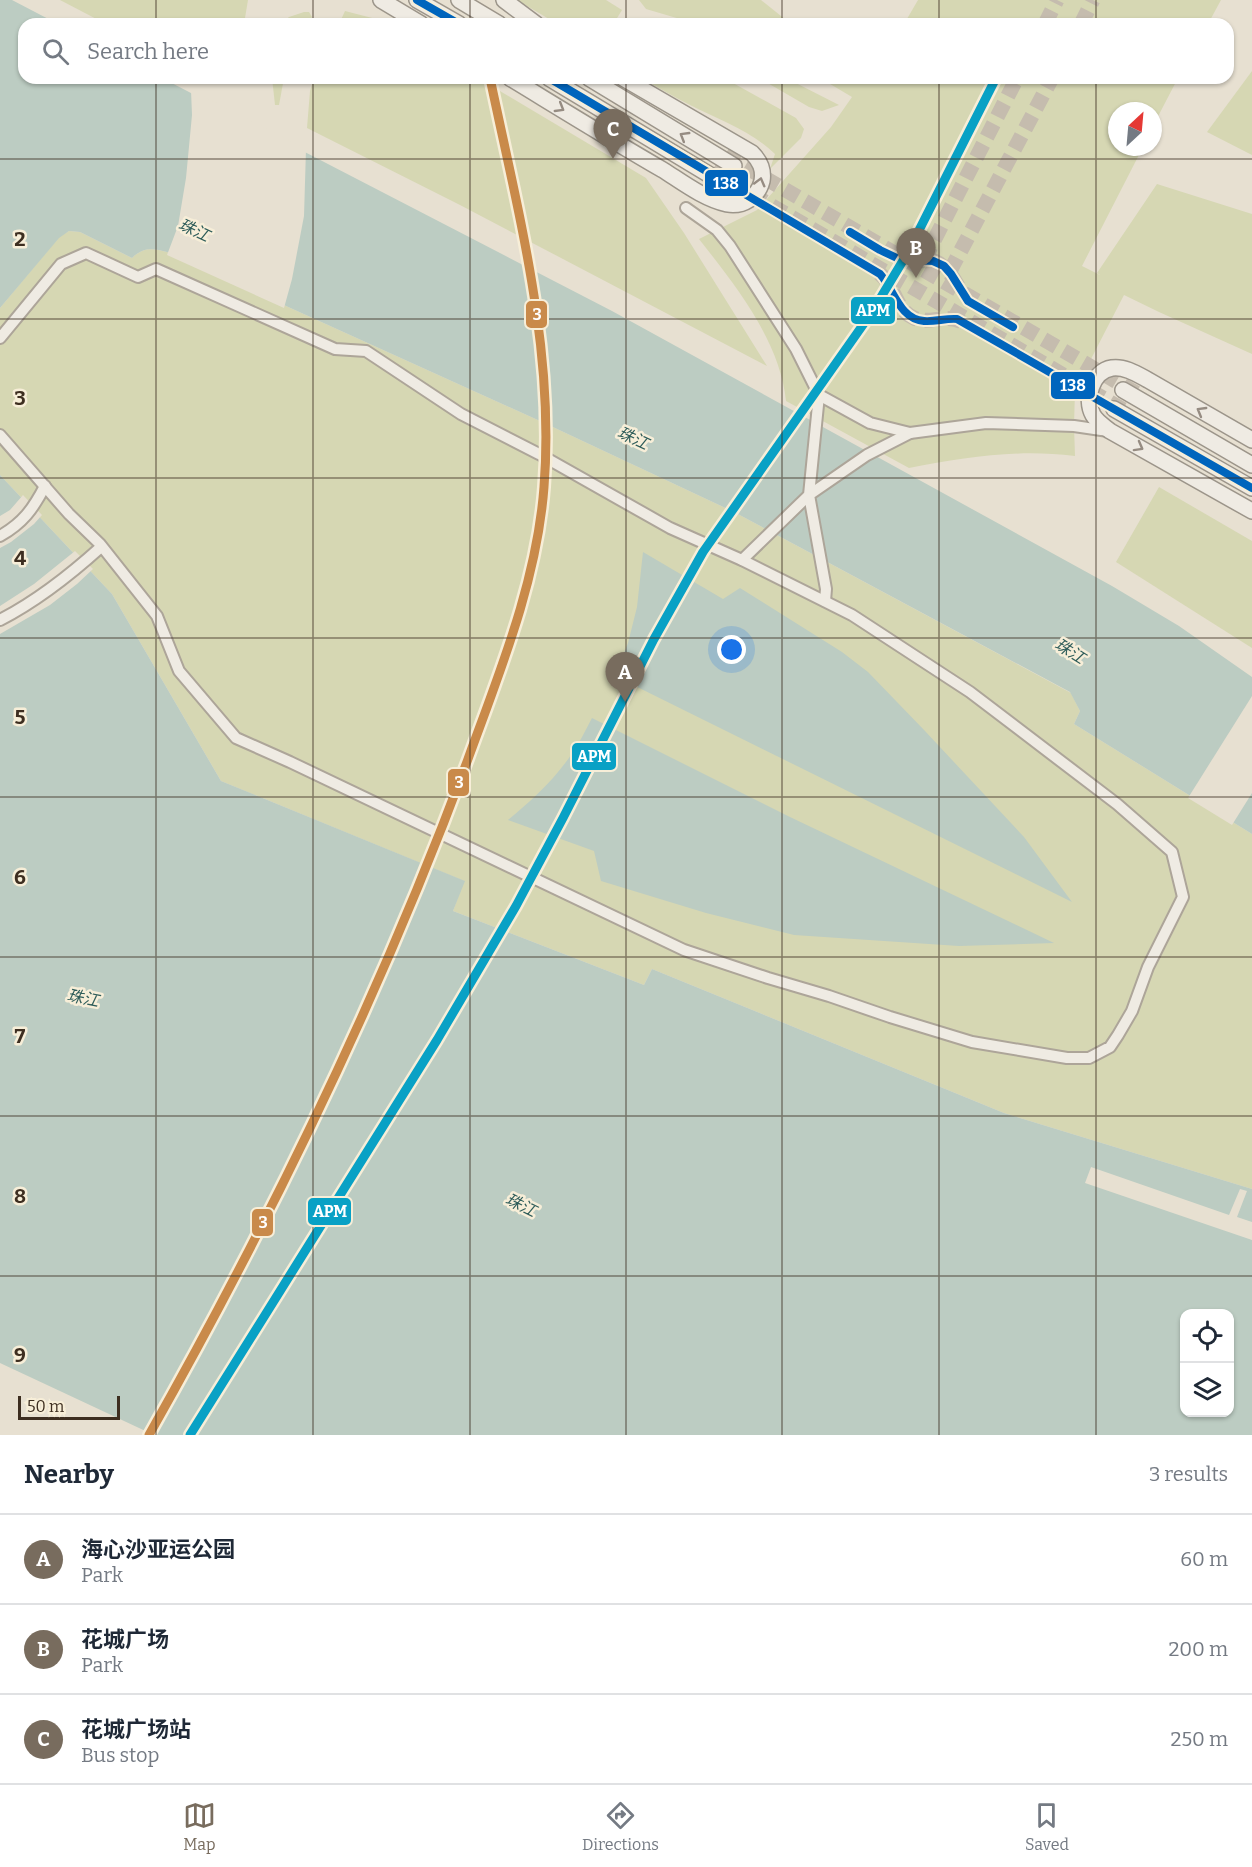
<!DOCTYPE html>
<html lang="en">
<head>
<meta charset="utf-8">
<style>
	:root { --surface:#fff; --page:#f6f6f7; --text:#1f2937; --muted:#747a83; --line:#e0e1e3; --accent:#786c5e }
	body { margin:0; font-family:Bitter,"Noto Sans SC",serif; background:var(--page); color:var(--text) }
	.controls { position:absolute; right:18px; bottom:18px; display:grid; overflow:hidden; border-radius:12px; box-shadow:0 2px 4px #0004 }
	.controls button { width:54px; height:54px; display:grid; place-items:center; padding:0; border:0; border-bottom:2px solid var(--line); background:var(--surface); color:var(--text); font:30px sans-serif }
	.compass { position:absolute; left:1108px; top:102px; width:54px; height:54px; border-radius:50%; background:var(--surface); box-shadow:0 2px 4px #0004; rotate:26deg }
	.scale { position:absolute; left:18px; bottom:15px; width:102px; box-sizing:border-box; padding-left:6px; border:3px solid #3d2e20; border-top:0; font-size:16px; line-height:21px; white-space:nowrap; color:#3d2e20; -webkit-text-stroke:4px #f7eed8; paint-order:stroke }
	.you { position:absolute; left:732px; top:650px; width:21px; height:21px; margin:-15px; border:4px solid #fff; border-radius:50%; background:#1a73e8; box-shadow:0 0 0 9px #1a73e833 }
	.badge { display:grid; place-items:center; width:39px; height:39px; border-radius:50%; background:var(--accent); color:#fff; font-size:20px; font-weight:700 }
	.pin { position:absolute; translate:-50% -50px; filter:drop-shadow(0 2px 3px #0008) }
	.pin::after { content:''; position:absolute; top:32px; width:21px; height:18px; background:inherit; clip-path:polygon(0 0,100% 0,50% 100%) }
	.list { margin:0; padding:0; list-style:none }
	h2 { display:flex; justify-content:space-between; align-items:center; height:78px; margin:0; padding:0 24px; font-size:26px }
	h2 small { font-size:20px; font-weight:400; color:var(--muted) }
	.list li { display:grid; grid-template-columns:39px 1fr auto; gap:18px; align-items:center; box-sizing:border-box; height:90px; padding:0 24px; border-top:2px solid var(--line) }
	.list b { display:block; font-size:22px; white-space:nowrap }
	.list p { margin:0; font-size:20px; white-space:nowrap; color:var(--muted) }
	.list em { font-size:20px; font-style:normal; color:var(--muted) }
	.icon { flex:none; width:33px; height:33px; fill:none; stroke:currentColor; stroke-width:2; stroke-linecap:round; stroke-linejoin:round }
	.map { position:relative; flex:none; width:1252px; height:1435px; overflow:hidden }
	.search { position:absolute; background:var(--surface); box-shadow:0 2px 4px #0004; left:18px; right:18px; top:18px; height:66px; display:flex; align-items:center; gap:15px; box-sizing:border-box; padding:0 21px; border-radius:18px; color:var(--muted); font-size:22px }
	.sheet { height:348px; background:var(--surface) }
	nav { display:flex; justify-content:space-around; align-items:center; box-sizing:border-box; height:84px; border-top:2px solid var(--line); background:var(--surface); font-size:16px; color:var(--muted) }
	nav a { display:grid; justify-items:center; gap:3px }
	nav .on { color:var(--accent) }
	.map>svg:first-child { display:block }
	.green { fill:#d6d7b3 }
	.water { fill:#bcccc2; fill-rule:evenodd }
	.pier { fill:#e7e0d1 }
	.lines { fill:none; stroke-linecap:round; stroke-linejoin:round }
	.secondary-tunnel { stroke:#c5bcae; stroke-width:15; stroke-dasharray:15 8; stroke-linecap:butt }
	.street-casing { stroke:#ada599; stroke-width:14 }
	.secondary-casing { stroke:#9c958a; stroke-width:18 }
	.street { stroke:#efebe3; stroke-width:10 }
	.secondary { stroke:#efebe3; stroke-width:15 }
	.bus-1-casing { stroke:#f7eed8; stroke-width:12 }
	.bus-1 { stroke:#0065bd; stroke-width:8 }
	.rail-1-casing { stroke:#f7eed8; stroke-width:14 }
	.rail-1 { stroke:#09a1c5; stroke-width:9 }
	.metro-1-casing { stroke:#f7eed8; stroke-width:14 }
	.metro-1 { stroke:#c98a4a; stroke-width:9 }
	.oneway { stroke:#968c82 }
	.grid { fill:none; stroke:#3d2e20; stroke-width:1.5; stroke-opacity:0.55 }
	.labels { text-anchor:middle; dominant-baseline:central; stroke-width:5; stroke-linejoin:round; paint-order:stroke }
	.water-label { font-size:16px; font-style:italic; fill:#2f5d5a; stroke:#f7eed8 }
	.grid-label { font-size:20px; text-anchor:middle; font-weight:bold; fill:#3d2e20; stroke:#f7eed8; stroke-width:5; stroke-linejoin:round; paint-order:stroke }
	.line-badge { stroke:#f7eed8; stroke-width:2 }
	.badge-label { font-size:16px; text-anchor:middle; font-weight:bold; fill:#fff }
</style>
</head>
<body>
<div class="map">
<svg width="1252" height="1435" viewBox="0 0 1252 1435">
	<rect width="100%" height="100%" fill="#e7e0d1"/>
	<g class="green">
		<path d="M60 0H248L244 24H106Z"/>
		<path d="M517 0H606L622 10 614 23 554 22Z"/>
		<path d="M639 0H761L791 24H697L646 9Z"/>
		<path d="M918 0H1221L1208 24H904Z"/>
		<path d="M345 11 380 20 387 24H339Z"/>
		<path d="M304 12H309L312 17 308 24H281L289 17Z"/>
		<path d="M1252 71V155L1207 132Z"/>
		<path d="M272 78H284L279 105H275Z"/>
		<path d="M314 78H478L646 178 684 233 767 366 460 205 307 128 310 91Z"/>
		<path d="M641 78H724L796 118 804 129 801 138 770 169 775 154C751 131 720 120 690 105 674 97 658 87 641 78Z"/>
		<path d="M759 78H786L839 105 822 111 809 107Z"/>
		<path d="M820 78H857L862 82 865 78H1178L1153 126V111H1117V147H1143L1082 266 1100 275 1097 273 1157 184 1252 214V354L1159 312 1124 295 1075 390 1074 426 1075 456C1017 449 966 457 909 468L786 401C780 341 736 286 699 239L757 210 831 127 852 97Z"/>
		<path d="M69 231 80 232 132 258C143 247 153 248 167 252L540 421 734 512 1071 693 1080 711 1074 724 1252 834V1189L1004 1113 652 969 644 985 453 911 464 881 221 781 112 594 0 475V308L59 237Z"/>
		<path d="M1159 487 1252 541V648L1116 562Z"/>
	</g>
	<g class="water">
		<path d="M0 0H12L58 24H24V78H162L612 311 1112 586 1179 626 1252 677V834L1074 724 1080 711 1070 692 734 512 540 421 167 252C153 248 143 247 132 258L80 232 69 231 59 238 0 308Z"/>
		<path d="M0 475 112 594 221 781 465 881 453 911 644 985 652 969 1004 1113 1252 1189V1435H154L0 1363ZM1184 1314H1230V1412H1184Z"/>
		<path d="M643 552 723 599 740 588 842 652 868 672 925 731 1024 837 1072 902 615 676 628 643 637 607Z"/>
		<path d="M592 718 790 817 1054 943 959 946 794 935 706 913 601 881 594 851 508 820C531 801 554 780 571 755 579 744 585 731 592 718Z"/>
	</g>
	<g class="pier">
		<path d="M191 90 306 149 304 216 292 279 284 308 167 255 178 226 186 178 192 115Z"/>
		<path d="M23 495 42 515 34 524 11 542 0 548V516L10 510Z"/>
		<path d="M75 551 93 569 77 584 50 605 0 634V606L34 584Z"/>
		<path d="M1252 696V793L1232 825 1188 798Z"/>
		<path d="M1091 1167 1229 1215 1240 1189 1247 1191 1237 1217 1252 1222V1240L1085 1183Z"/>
	</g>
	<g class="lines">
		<g class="secondary-tunnel">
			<path d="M1045 24 1057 0"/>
			<path d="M1081 24 1093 0"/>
			<path d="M725 155 1138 394"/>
			<path d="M712 171 1127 412"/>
			<path d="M924 260 1017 78"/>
			<path d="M910 265C934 250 949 269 959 288"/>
			<path d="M950 271 1052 78"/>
			<path d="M879 273C895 285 895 310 914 318 930 325 946 313 962 322"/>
		</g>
		<g class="street-casing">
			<g id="street">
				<path d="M686 208 717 230 730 246 796 349 819 395 870 423 910 433 986 423 1074 426 1108 431"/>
				<path d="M0 338 61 264 86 253 138 277 156 269 335 349 366 351 461 414 539 454 670 528 742 560 852 615 970 692 1117 804 1172 852 1183 897 1148 967 1132 1011 1118 1035 1110 1047 1089 1058H1067L972 1042 890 1017 829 996 768 978 684 950 290 762 236 738 179 671 157 616 100 544 69 514 0 435"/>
				<path d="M0 536C23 523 33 509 45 486"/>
				<path d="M742 560 809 495 819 395"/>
				<path d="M825 601 826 589 809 495 867 455 910 433"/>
				<path d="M0 620C37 601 70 575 101 547"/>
			</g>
		</g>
		<g class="secondary-casing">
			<g id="secondary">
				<path d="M381 0 421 24"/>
				<path d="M417 0 459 24"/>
				<path d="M459 0 499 24"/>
				<path d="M504 0 536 24"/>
				<path d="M510 78C561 109 611 140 663 170 682 182 704 199 727 204 743 207 758 197 762 181 764 169 760 161 752 153L623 78"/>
				<path d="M549 78 723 183"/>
				<path d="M589 78 734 166"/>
				<path d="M1123 390 1252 465"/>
				<path d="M1114 409 1252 488"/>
				<path d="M1252 440 1148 380C1137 374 1124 366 1112 368 1092 371 1084 399 1093 415 1097 422 1104 426 1110 431L1252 511"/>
			</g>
		</g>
		<use href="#street" class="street"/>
		<use href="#secondary" class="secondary"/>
		<g class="bus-1-casing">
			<g id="bus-1">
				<path d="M417 0 459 24"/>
				<path d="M549 78 880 274C894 289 899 319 924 321 935 322 946 318 957 319L1252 488"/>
				<path d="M850 232 880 250 899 259 933 261 944 266 951 274 968 301 1013 327"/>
			</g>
		</g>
		<use href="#bus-1" class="bus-1"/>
		<g class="rail-1-casing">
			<path id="rail-1" d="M190 1435 437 1040 516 906 563 818 654 639 703 552 872 312 907 254 996 78"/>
		</g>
		<use href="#rail-1" class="rail-1"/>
		<g class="metro-1-casing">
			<path id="metro-1" d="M149 1435C271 1219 382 991 468 759 500 671 537 581 544 487 555 349 518 212 490 78"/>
		</g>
		<use href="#metro-1" class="metro-1"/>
	</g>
	<defs><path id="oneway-chevron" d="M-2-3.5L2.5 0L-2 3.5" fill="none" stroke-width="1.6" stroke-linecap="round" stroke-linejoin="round" transform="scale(1.5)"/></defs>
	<g class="oneway">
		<use href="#oneway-chevron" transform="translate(560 108) rotate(31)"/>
		<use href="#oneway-chevron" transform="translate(684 136) rotate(-149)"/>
		<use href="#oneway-chevron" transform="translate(760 182) rotate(-75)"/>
		<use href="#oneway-chevron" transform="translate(1201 411) rotate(-150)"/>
		<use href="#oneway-chevron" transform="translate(1139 447) rotate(29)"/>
	</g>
	<path class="grid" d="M156 0V24M313 0V24M470 0V24M626 0V24M782 0V24M939 0V24M1096 0V24M156 78V1435M313 78V1435M470 78V1435M626 78V1435M782 78V1435M939 78V1435M1096 78V1435M0 159H1252M0 319H1252M0 478H1252M0 638H1252M0 797H1252M0 957H1252M0 1116H1252M0 1276H1252"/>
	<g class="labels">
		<g class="water-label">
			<text transform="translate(194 230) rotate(25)">珠江</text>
			<text transform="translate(633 438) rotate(25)">珠江</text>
			<text transform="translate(1070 651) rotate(32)">珠江</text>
			<text transform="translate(83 998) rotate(11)">珠江</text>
			<text transform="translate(521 1205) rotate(26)">珠江</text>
		</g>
	</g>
	<g class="grid-label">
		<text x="20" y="246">2</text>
		<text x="20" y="405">3</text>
		<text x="20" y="565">4</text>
		<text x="20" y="724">5</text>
		<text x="20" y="884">6</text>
		<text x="20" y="1043">7</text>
		<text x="20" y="1203">8</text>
		<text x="20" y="1362">9</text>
	</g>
	<g class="line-badge">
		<rect x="704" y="169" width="45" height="28" rx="6" fill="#0065bd"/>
		<rect x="850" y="296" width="46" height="29" rx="6" fill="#09a1c5"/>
		<rect x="525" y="300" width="23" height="29" rx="6" fill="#c98a4a"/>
		<rect x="1050" y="371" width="46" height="29" rx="6" fill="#0065bd"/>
		<rect x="571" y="742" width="46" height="29" rx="6" fill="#09a1c5"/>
		<rect x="447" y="768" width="23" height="29" rx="6" fill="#c98a4a"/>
		<rect x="307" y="1197" width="45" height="29" rx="6" fill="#09a1c5"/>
		<rect x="251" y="1208" width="23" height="29" rx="6" fill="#c98a4a"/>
	</g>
	<g class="badge-label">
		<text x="726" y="189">138</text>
		<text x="873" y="316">APM</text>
		<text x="537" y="320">3</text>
		<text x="1073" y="391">138</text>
		<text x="594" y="762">APM</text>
		<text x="459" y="788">3</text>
		<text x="330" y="1217">APM</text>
		<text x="263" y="1228">3</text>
	</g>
</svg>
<div class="controls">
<button><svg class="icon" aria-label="locate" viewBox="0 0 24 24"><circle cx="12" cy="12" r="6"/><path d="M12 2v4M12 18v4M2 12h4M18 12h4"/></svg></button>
<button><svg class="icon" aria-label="layers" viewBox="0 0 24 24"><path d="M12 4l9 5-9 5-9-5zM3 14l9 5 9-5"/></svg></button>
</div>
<svg class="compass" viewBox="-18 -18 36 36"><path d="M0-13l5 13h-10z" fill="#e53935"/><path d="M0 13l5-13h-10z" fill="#747a83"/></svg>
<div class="scale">50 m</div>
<div class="you"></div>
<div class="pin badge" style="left:625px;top:702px">A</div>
<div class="pin badge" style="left:916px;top:278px">B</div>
<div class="pin badge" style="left:613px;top:159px">C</div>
<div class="search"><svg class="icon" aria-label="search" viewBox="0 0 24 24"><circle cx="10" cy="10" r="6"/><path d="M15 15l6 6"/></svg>Search here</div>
</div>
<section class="sheet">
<h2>Nearby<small>3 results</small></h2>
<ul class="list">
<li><span class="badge">A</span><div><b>海心沙亚运公园</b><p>Park</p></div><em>60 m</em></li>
<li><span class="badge">B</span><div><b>花城广场</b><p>Park</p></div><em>200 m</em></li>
<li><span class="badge">C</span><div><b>花城广场站</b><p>Bus stop</p></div><em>250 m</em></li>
</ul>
</section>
<nav>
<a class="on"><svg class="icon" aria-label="map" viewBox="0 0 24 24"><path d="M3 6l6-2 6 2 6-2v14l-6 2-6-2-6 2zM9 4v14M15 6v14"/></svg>Map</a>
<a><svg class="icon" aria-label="directions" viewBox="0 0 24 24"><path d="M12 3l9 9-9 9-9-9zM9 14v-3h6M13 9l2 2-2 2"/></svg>Directions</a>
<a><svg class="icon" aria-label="saved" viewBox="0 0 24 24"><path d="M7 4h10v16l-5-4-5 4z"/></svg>Saved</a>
</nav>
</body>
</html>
